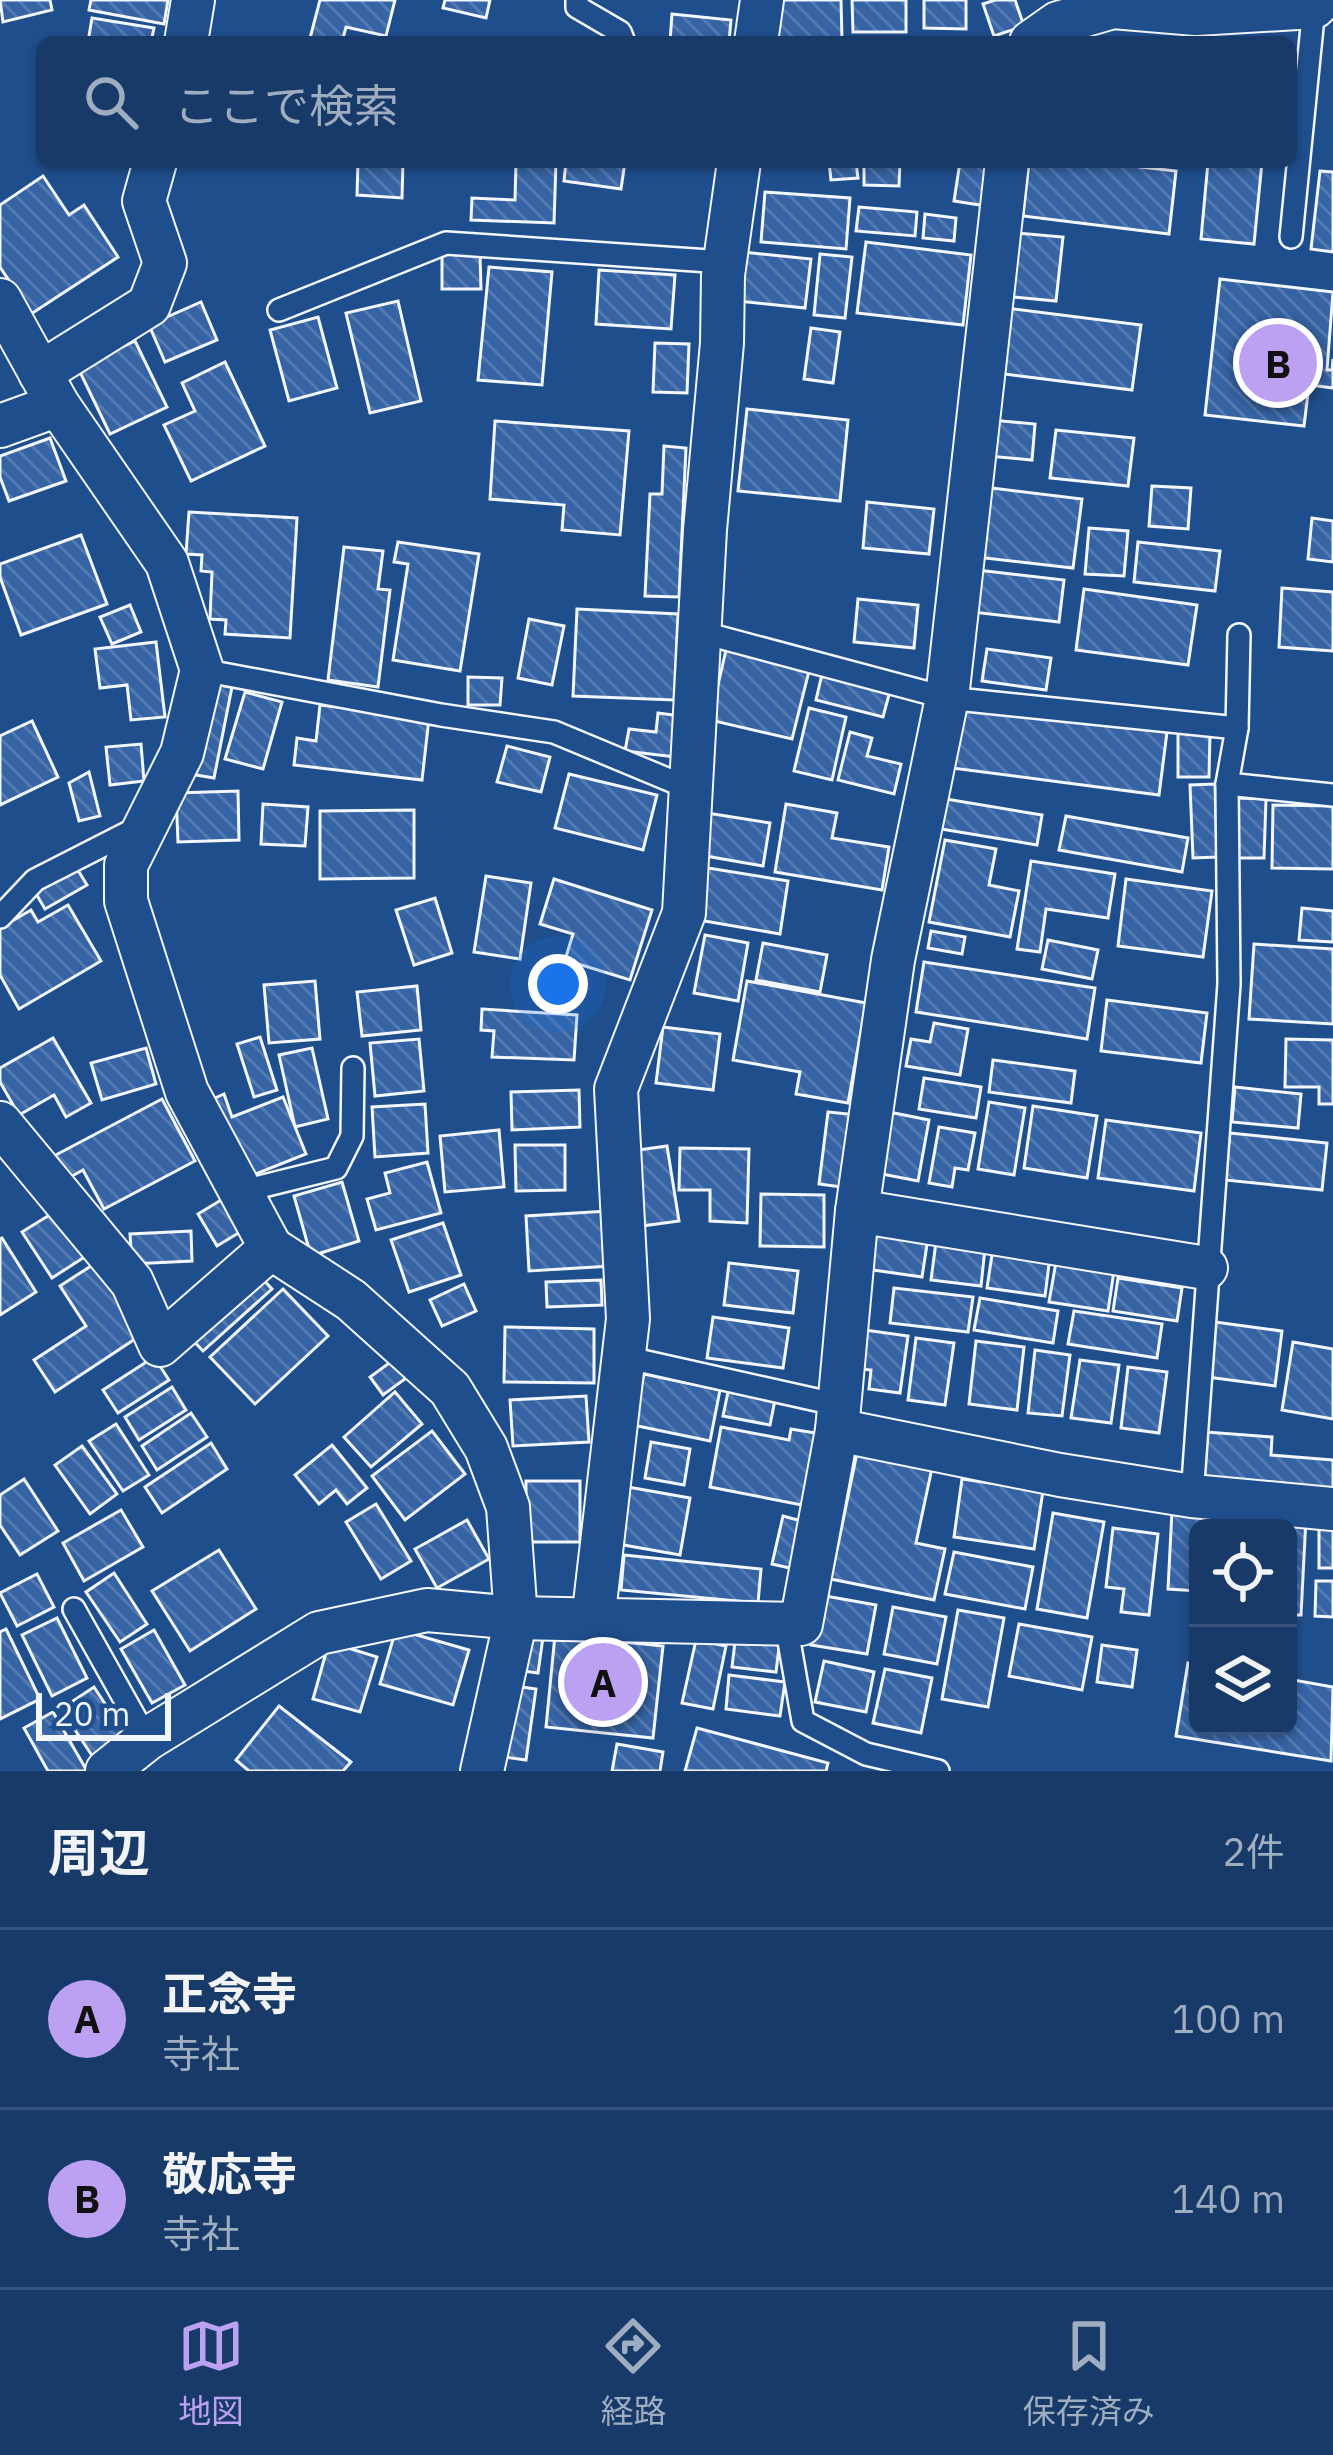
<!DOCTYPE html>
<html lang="ja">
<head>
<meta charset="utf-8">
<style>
	:root { --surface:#173a69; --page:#244571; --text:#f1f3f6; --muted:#9eadc0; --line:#36547d; --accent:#bca0f2 }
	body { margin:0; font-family:"IBM Plex Sans","Noto Sans JP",sans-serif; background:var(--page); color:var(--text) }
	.controls { position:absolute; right:36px; bottom:36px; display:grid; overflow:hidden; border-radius:18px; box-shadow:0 3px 9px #0004 }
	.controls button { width:108px; height:108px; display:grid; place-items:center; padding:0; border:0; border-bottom:3px solid var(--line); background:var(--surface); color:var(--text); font:60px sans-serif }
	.scale { position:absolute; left:36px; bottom:30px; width:135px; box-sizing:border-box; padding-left:12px; border:6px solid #f2f6ff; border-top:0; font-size:33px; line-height:42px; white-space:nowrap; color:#f2f6ff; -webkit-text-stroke:9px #1f4e8c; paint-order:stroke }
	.you { position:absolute; left:558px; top:984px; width:42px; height:42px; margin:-30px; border:9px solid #fff; border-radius:50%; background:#1a73e8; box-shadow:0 0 0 18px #1a73e833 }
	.badge { display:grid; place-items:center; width:78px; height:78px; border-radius:50%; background:var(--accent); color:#111; font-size:39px; font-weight:700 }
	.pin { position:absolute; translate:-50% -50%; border:6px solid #fff; box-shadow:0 3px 12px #0006 }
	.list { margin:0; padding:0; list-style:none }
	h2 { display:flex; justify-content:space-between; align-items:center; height:156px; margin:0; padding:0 48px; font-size:51px }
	h2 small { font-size:39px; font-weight:400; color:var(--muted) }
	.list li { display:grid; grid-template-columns:78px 1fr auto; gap:36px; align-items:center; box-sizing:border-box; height:180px; padding:0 48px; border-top:3px solid var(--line) }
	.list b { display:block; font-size:45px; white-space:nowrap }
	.list p { margin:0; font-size:39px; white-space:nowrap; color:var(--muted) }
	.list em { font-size:39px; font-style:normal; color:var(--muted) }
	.icon { flex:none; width:66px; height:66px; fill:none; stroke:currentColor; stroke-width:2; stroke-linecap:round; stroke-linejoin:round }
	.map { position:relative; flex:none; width:1333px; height:1771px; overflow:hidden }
	.search { position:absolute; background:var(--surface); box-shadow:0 3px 9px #0004; left:36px; right:36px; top:36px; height:132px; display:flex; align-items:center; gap:30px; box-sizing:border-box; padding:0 42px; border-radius:18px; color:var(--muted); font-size:45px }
	.sheet { height:516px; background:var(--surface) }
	nav { display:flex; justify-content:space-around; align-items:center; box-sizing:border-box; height:168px; border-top:3px solid var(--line); background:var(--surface); font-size:33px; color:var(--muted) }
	nav a { display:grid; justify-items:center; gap:6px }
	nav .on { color:var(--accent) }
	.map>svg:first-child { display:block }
	.building { fill:url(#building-back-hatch); stroke:#f2f6ff; stroke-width:3 }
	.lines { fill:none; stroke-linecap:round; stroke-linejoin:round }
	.service-casing { stroke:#f2f6ff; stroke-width:26 }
	.minor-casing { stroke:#f2f6ff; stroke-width:46 }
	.service { stroke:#1f4e8c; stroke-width:21 }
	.minor { stroke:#1f4e8c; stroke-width:42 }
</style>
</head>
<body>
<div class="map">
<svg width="1333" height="1771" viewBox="0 0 1333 1771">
	<defs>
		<pattern id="building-back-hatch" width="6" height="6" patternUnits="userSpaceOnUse" patternTransform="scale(3)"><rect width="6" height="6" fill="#3563a3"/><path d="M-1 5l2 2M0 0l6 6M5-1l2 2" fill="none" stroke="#537ab1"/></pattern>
	</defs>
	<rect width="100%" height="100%" fill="#1f4e8c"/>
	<g class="building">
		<path d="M0 0H50L52 10 3 22Z"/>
		<path d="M91 0H168L164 24 89 10Z"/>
		<path d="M320 0H395L386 36 346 27 342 42H309Z"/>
		<path d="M445 0H490L486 18 443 8Z"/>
		<path d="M776 0H841L842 40 777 41Z"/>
		<path d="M852 0H906V32H853Z"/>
		<path d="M924 0H966V29L924 28Z"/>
		<path d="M995 0H1015L1024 26 994 36 983 4Z"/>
		<path d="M672 14 731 20 729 42H670Z"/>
		<path d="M92 18 154 28 151 42H88Z"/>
		<path d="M358 162H403L402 198 357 195Z"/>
		<path d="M516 162H556L554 223 471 220 472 198 515 200Z"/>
		<path d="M566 162H625L621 189 564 181Z"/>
		<path d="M829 162H856L858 178 831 180Z"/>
		<path d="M864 162H900L899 186 864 185Z"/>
		<path d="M960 162H992L986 206 954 201Z"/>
		<path d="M1029 162H1097L1176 171 1169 234 1023 216Z"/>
		<path d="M1208 162H1262L1254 244 1201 239Z"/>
		<path d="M1320 171 1333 172V252L1311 249Z"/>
		<path d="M43 176 69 215 84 205 118 257 31 314 0 267V205Z"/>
		<path d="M765 192 850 198 846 249 761 242Z"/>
		<path d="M859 207 917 212 915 236 856 231Z"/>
		<path d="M925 214 956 218 954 241 923 238Z"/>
		<path d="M1017 233 1063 237 1056 301 1012 297Z"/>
		<path d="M866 242 971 255 963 325 857 313Z"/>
		<path d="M733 251 811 259 805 308 728 300Z"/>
		<path d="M442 254H480L481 289H442Z"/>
		<path d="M820 254 852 257 845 318 814 315Z"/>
		<path d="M489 267 552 272 542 385 478 380Z"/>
		<path d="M599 270 675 275 671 329 596 324Z"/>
		<path d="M1220 279 1333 292 1327 370H1332L1333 359V388L1309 385 1304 426 1205 415Z"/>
		<path d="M398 301 421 401 370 413 346 313Z"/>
		<path d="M201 302 217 340 165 362 149 325Z"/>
		<path d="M1006 308 1141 325 1132 390 997 373Z"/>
		<path d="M318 317 337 388 289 401 270 330Z"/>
		<path d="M811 328 840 332 833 383 804 379Z"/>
		<path d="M135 341 167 407 110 434 78 368Z"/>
		<path d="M655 343 689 344 687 393 653 392Z"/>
		<path d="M225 362 265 446 191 481 164 425 195 411 182 383Z"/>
		<path d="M747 409 848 420 840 501 738 491Z"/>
		<path d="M991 420 1035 424 1032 460 988 456Z"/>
		<path d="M495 421 629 431 620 535 562 530 564 505 490 499Z"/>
		<path d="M1056 430 1134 438 1128 486 1050 478Z"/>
		<path d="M50 438 66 481 9 501 0 477V456Z"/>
		<path d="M664 446 686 448 679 597 645 596 650 494H662Z"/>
		<path d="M1152 486 1191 488 1188 529 1149 526Z"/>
		<path d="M984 487 1082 499 1073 568 976 557Z"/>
		<path d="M867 502 934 509 929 554 863 548Z"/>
		<path d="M189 512 297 518 290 638 225 634 226 620 210 619 212 572 201 571 202 555 186 554Z"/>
		<path d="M1312 518 1333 521V562L1308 559Z"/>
		<path d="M1089 528 1128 531 1124 576 1085 574Z"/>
		<path d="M81 535 107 604 21 635 0 577V564Z"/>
		<path d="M398 542 479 554 460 671 393 660 408 564 394 562Z"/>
		<path d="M1138 542 1220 551 1215 591 1134 582Z"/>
		<path d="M344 547 383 551 378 589 390 590 378 687 328 680Z"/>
		<path d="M977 570 1064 580 1059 622 972 612Z"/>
		<path d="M1282 588 1333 592V651L1279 647Z"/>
		<path d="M1084 589 1197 605 1188 665 1076 650Z"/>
		<path d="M858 599 918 605 914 648 854 642Z"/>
		<path d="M130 605 141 632 112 644 100 617Z"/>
		<path d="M577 609 678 614 674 700 573 696Z"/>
		<path d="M529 619 564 626 552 685 518 678Z"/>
		<path d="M156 642 165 717 131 720 127 685 100 688 95 649Z"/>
		<path d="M987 649 1051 658 1046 690 982 681Z"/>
		<path d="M726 650 809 671 792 739 710 720Z"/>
		<path d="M822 674 890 691 883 717 816 700Z"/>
		<path d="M468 677 502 678 500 705H468Z"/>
		<path d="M208 683 232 687 214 778 190 774Z"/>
		<path d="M245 692 282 702 263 769 225 759Z"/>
		<path d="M320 705 429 718 422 780 294 765 297 738 316 741Z"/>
		<path d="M960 706 1167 732 1159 795 952 768Z"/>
		<path d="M809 708 846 717 832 780 794 771Z"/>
		<path d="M658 713 681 716 676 757 625 751 629 729 656 732Z"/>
		<path d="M32 721 58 777 0 805V736Z"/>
		<path d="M850 732 872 738 867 756 901 764 894 794 838 780Z"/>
		<path d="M1178 733H1210L1209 777H1178Z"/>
		<path d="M141 744 144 781 110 785 106 747Z"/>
		<path d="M507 746 550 757 541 792 497 782Z"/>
		<path d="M89 772 100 816 79 821 69 783Z"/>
		<path d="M569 774 657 795 643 850 555 828Z"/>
		<path d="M1215 784 1217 857 1193 858 1190 785Z"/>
		<path d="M238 791 239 840 178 842 176 793Z"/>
		<path d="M1236 798 1266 799 1264 858H1235Z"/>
		<path d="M946 799 1042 815 1037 845 941 829Z"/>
		<path d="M263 804 308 807 305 846 261 844Z"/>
		<path d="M786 804 837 813 832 838 889 847 882 890 775 872Z"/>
		<path d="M1273 805 1333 806V869L1272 868Z"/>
		<path d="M414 810V878L320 879V811Z"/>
		<path d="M707 813 770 823 763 866 700 855Z"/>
		<path d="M1066 816 1188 838 1182 872 1059 850Z"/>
		<path d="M945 840 996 849 989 885 1019 891 1010 937 929 922Z"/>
		<path d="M1031 861 1115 874 1108 918 1046 909 1040 952 1017 949Z"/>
		<path d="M76 867 87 885 45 909 35 892Z"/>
		<path d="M702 867 788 881 780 934 693 919Z"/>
		<path d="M486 876 531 883 520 959 474 952Z"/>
		<path d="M554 879 652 910 630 980 565 960 573 934 540 924Z"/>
		<path d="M1126 879 1212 891 1203 957 1118 946Z"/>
		<path d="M435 898 452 953 414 965 396 910Z"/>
		<path d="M68 905 101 961 19 1009 0 975V928L31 910 38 922Z"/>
		<path d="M1302 908 1333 911V942L1299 940Z"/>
		<path d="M931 931 965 937 962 954 928 948Z"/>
		<path d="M705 935 748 943 738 1001 694 993Z"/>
		<path d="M1048 940 1098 950 1092 979 1042 969Z"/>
		<path d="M763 943 827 955 820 992 756 980Z"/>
		<path d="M1254 944 1333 949V1024L1249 1019Z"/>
		<path d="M924 962 1095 988 1087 1039 916 1012Z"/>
		<path d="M315 981 320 1039 269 1043 264 985Z"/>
		<path d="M747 981 866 1003 848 1103 796 1094 800 1072 733 1060Z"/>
		<path d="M417 986 421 1030 362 1036 357 992Z"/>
		<path d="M1107 1000 1207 1013 1201 1063 1101 1051Z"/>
		<path d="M482 1009 577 1015 574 1060 492 1057 494 1031 481 1030Z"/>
		<path d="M934 1023 968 1029 960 1075 906 1066 911 1039 930 1042Z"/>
		<path d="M663 1027 720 1034 713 1090 656 1083Z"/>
		<path d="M260 1037 277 1090 254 1097 237 1044Z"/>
		<path d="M53 1038 91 1103 66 1117 54 1095 19 1115 0 1082V1068Z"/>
		<path d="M419 1039 424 1091 375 1096 370 1043Z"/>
		<path d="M1286 1039 1333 1040V1104H1319V1087H1285Z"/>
		<path d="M146 1048 156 1084 102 1100 91 1063Z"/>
		<path d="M312 1048 328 1119 295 1127 279 1055Z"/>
		<path d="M993 1060 1075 1071 1071 1103 989 1092Z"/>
		<path d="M924 1078 981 1087 976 1118 919 1109Z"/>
		<path d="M1235 1087 1301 1094 1298 1128 1232 1122Z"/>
		<path d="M579 1090 580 1127 512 1130 511 1092Z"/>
		<path d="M224 1094 232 1117 283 1097 306 1154 238 1181 206 1102Z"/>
		<path d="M162 1099 195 1161 104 1209 83 1170 63 1181 50 1158Z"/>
		<path d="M989 1102 1025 1108 1014 1175 978 1169Z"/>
		<path d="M425 1104 428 1153 375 1157 372 1107Z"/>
		<path d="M1033 1106 1097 1116 1087 1178 1024 1168Z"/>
		<path d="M828 1112 858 1115 849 1188 819 1184Z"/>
		<path d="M889 1112 929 1120 918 1181 877 1173Z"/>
		<path d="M1106 1120 1201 1133 1194 1191 1098 1178Z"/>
		<path d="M939 1127 975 1133 968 1170 955 1168 952 1187 929 1183Z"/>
		<path d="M499 1130 504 1187 445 1192 440 1136Z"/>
		<path d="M1230 1133 1327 1143 1322 1190 1225 1180Z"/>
		<path d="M515 1145H565V1190L516 1191Z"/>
		<path d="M667 1146 679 1221 642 1226 631 1151Z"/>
		<path d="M680 1148 749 1149 747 1223 710 1221V1190H679Z"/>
		<path d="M427 1162 441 1213 376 1230 367 1199 390 1193 385 1173Z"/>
		<path d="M342 1182 359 1241 311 1256 294 1196Z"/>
		<path d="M761 1194 824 1195V1247L760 1246Z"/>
		<path d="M226 1197 245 1229 217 1246 198 1214Z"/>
		<path d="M56 1211 86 1256 52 1278 22 1232Z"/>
		<path d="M608 1211 611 1266 529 1271 526 1216Z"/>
		<path d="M443 1223 461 1275 409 1292 391 1240Z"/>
		<path d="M191 1231 192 1261 132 1264 130 1234Z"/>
		<path d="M871 1231 928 1238 922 1277 866 1269Z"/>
		<path d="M2 1238 36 1292 0 1315V1239Z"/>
		<path d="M936 1242 985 1248 981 1286 931 1280Z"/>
		<path d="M993 1248 1050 1256 1045 1296 987 1288Z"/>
		<path d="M1056 1262 1114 1271 1108 1311 1049 1302Z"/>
		<path d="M729 1263 798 1271 793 1313 724 1305Z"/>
		<path d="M94 1264 141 1335 55 1392 34 1360 86 1326 60 1286Z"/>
		<path d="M255 1271 272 1289 203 1351 186 1333Z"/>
		<path d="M1118 1278 1182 1288 1177 1321 1113 1311Z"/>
		<path d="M601 1280 602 1305 547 1307 546 1282Z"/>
		<path d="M464 1284 476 1311 442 1326 430 1300Z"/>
		<path d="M894 1288 973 1297 968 1332 890 1323Z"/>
		<path d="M283 1289 328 1336 255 1404 210 1357Z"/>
		<path d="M980 1298 1058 1311 1053 1343 974 1330Z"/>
		<path d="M1074 1311 1162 1324 1157 1358 1068 1344Z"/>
		<path d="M713 1317 789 1328 783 1368 707 1358Z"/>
		<path d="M1215 1322 1282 1331 1275 1386 1207 1377Z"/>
		<path d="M505 1327 594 1329V1383L504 1382Z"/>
		<path d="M858 1329 908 1336 900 1393 869 1389 871 1370 853 1368Z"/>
		<path d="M916 1338 954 1343 945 1405 908 1400Z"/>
		<path d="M976 1341 1024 1347 1017 1410 969 1404Z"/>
		<path d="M1293 1342 1333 1349V1419L1282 1410Z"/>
		<path d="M1035 1350 1070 1355 1062 1416 1028 1413Z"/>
		<path d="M154 1357 169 1380 118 1413 103 1390Z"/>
		<path d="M396 1358 409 1376 383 1395 370 1377Z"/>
		<path d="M1080 1360 1119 1365 1111 1423 1071 1418Z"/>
		<path d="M1128 1367 1167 1372 1159 1433 1121 1428Z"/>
		<path d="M644 1374 720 1390 710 1441 633 1425Z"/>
		<path d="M172 1387 186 1410 139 1440 125 1417Z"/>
		<path d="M395 1392 422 1424 371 1467 344 1437Z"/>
		<path d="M728 1392 775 1400 770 1425 723 1416Z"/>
		<path d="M586 1396 589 1442 513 1446 510 1400Z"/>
		<path d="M191 1413 207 1437 157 1470 142 1446Z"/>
		<path d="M116 1424 149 1475 123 1491 89 1441Z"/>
		<path d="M721 1427 789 1440 791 1429 821 1434 807 1506 710 1487Z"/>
		<path d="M432 1431 465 1474 405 1520 372 1476Z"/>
		<path d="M1206 1432 1272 1437 1271 1455 1333 1460V1489L1202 1481Z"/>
		<path d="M651 1442 690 1449 684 1485 645 1478Z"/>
		<path d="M211 1443 227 1469 162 1513 145 1487Z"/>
		<path d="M332 1445 367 1488 347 1504 336 1490 319 1504 295 1475Z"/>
		<path d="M82 1446 117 1494 90 1514 55 1465Z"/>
		<path d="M857 1453 932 1468 916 1543 945 1549 934 1600 831 1579Z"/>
		<path d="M24 1479 58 1531 20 1555 0 1525V1495Z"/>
		<path d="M962 1479 1043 1491 1034 1549 954 1537Z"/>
		<rect x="526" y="1481" width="54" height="61"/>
		<path d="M628 1487 690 1498 680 1555 618 1544Z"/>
		<path d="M376 1504 411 1561 381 1579 346 1522Z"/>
		<path d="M121 1510 143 1547 84 1581 63 1543Z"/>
		<path d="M1172 1511 1235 1514 1234 1528H1198V1591L1168 1589Z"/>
		<path d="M1053 1513 1104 1522 1087 1618 1037 1609Z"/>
		<path d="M783 1516 805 1522 794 1569 772 1564Z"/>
		<path d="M1279 1516 1306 1518 1301 1615H1288V1528H1278Z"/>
		<path d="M467 1520 489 1559 437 1588 415 1549Z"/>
		<rect x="1319" y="1523" width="14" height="45"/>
		<path d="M1113 1528 1158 1534 1149 1615 1121 1612 1124 1589 1106 1587Z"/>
		<path d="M219 1550 256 1609 190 1651 152 1591Z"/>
		<path d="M954 1552 1033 1567 1025 1609 945 1594Z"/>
		<path d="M624 1555 761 1569 758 1603 621 1590Z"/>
		<path d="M114 1573 147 1624 120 1642 86 1592Z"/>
		<path d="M37 1574 54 1607 17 1626 0 1593Z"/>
		<path d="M1316 1581H1333V1617L1315 1616Z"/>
		<path d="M820 1595 876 1605 867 1654 811 1645Z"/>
		<path d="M893 1607 946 1617 937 1664 884 1654Z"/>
		<path d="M958 1610 1004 1618 988 1707 942 1699Z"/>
		<path d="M57 1618 87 1678 52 1696 22 1635Z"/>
		<path d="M1019 1624 1092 1637 1082 1690 1009 1676Z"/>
		<path d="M524 1627 544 1630 538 1673 516 1670Z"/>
		<path d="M6 1629 40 1699 0 1719V1632Z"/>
		<path d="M396 1629 469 1650 453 1705 380 1684Z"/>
		<path d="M154 1630 185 1685 152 1703 121 1649Z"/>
		<path d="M736 1633 780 1639 776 1672 732 1667Z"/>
		<path d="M555 1635 663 1646 653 1738 546 1727Z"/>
		<path d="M696 1640 726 1646 713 1709 682 1703Z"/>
		<path d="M329 1642 377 1657 360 1712 313 1699Z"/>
		<path d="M1102 1645 1137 1650 1132 1687 1097 1682Z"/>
		<path d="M824 1661 874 1672 866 1712 815 1702Z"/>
		<path d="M1188 1663 1198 1664V1726H1288V1679L1333 1687 1331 1761 1176 1736Z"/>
		<path d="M885 1669 932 1678 921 1733 873 1723Z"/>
		<path d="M729 1675 785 1682 780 1716 726 1709Z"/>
		<path d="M507 1685 536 1689 526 1760 497 1756Z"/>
		<path d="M94 1687 126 1736 93 1757 61 1709Z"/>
		<path d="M279 1706 351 1762 343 1771H249L236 1760Z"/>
		<path d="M53 1712 87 1771H48L24 1728Z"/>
		<path d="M697 1728 828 1763 826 1771H685Z"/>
		<path d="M617 1744 663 1752 660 1771H612Z"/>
	</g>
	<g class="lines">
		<g class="service-casing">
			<g id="service">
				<path d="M577 0V7L620 32 624 42"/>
				<path d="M1291 237 1314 7"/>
				<path d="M279 310 446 243 724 262"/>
				<path d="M700 632 947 698 1237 728"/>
				<path d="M202 670 441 715 554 732 691 789"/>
				<path d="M1227 784 1333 795"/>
				<path d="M0 917 35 880 139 827"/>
				<path d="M243 1191 336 1168 352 1136 353 1068"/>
				<path d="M624 1357 839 1405"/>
				<path d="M1192 1496 1229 984 1227 784 1237 728 1239 635"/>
				<path d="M74 1609 147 1739"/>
				<path d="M786 1624 803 1721 866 1754 938 1771"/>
			</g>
		</g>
		<g class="minor-casing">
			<g id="minor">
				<path d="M186 42 193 0"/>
				<path d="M756 42 762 0"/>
				<path d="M1031 42 1058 23 1113 7 1196 14 1314 7 1321 0"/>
				<path d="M0 300 58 405 167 563 202 670 182 753 126 865V901L187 1092 271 1248"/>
				<path d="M40 373 149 305 165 263 144 201 155 162"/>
				<path d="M0 426 58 405"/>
				<path d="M0 1123 132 1282 160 1345 271 1248 351 1300 450 1389 486 1448 508 1507 516 1618 482 1771"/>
				<path d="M857 1211 1206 1268"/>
				<path d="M837 1430 1060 1475 1192 1496 1333 1509"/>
				<path d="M593 1621 628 1319 616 1089 684 913 705 530 722 343 723 275 739 162"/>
				<path d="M107 1771 147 1739 319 1633 427 1610 516 1618 801 1624 837 1430 857 1211 893 960 947 698 1007 162"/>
			</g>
		</g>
		<use href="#service" class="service"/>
		<use href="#minor" class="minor"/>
	</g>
</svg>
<div class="controls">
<button><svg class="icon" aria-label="locate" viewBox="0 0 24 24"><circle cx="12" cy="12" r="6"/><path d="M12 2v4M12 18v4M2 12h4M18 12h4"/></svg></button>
<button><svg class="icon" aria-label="layers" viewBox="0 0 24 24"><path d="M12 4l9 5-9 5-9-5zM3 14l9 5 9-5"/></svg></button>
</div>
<div class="scale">20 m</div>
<div class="you"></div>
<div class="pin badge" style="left:603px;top:1682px">A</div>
<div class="pin badge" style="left:1278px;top:363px">B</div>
<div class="search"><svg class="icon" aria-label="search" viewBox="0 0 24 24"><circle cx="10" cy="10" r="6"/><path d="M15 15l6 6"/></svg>ここで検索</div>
</div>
<section class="sheet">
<h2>周辺<small>2件</small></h2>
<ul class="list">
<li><span class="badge">A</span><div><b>正念寺</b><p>寺社</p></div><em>100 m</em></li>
<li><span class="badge">B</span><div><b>敬応寺</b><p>寺社</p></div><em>140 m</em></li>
</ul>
</section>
<nav>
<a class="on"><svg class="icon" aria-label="map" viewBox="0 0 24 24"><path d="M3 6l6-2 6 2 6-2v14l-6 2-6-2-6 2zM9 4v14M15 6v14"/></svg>地図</a>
<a><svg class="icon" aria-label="directions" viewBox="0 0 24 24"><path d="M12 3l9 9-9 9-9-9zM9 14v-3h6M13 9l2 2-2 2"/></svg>経路</a>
<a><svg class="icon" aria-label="saved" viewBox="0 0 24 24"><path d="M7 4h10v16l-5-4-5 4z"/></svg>保存済み</a>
</nav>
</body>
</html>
